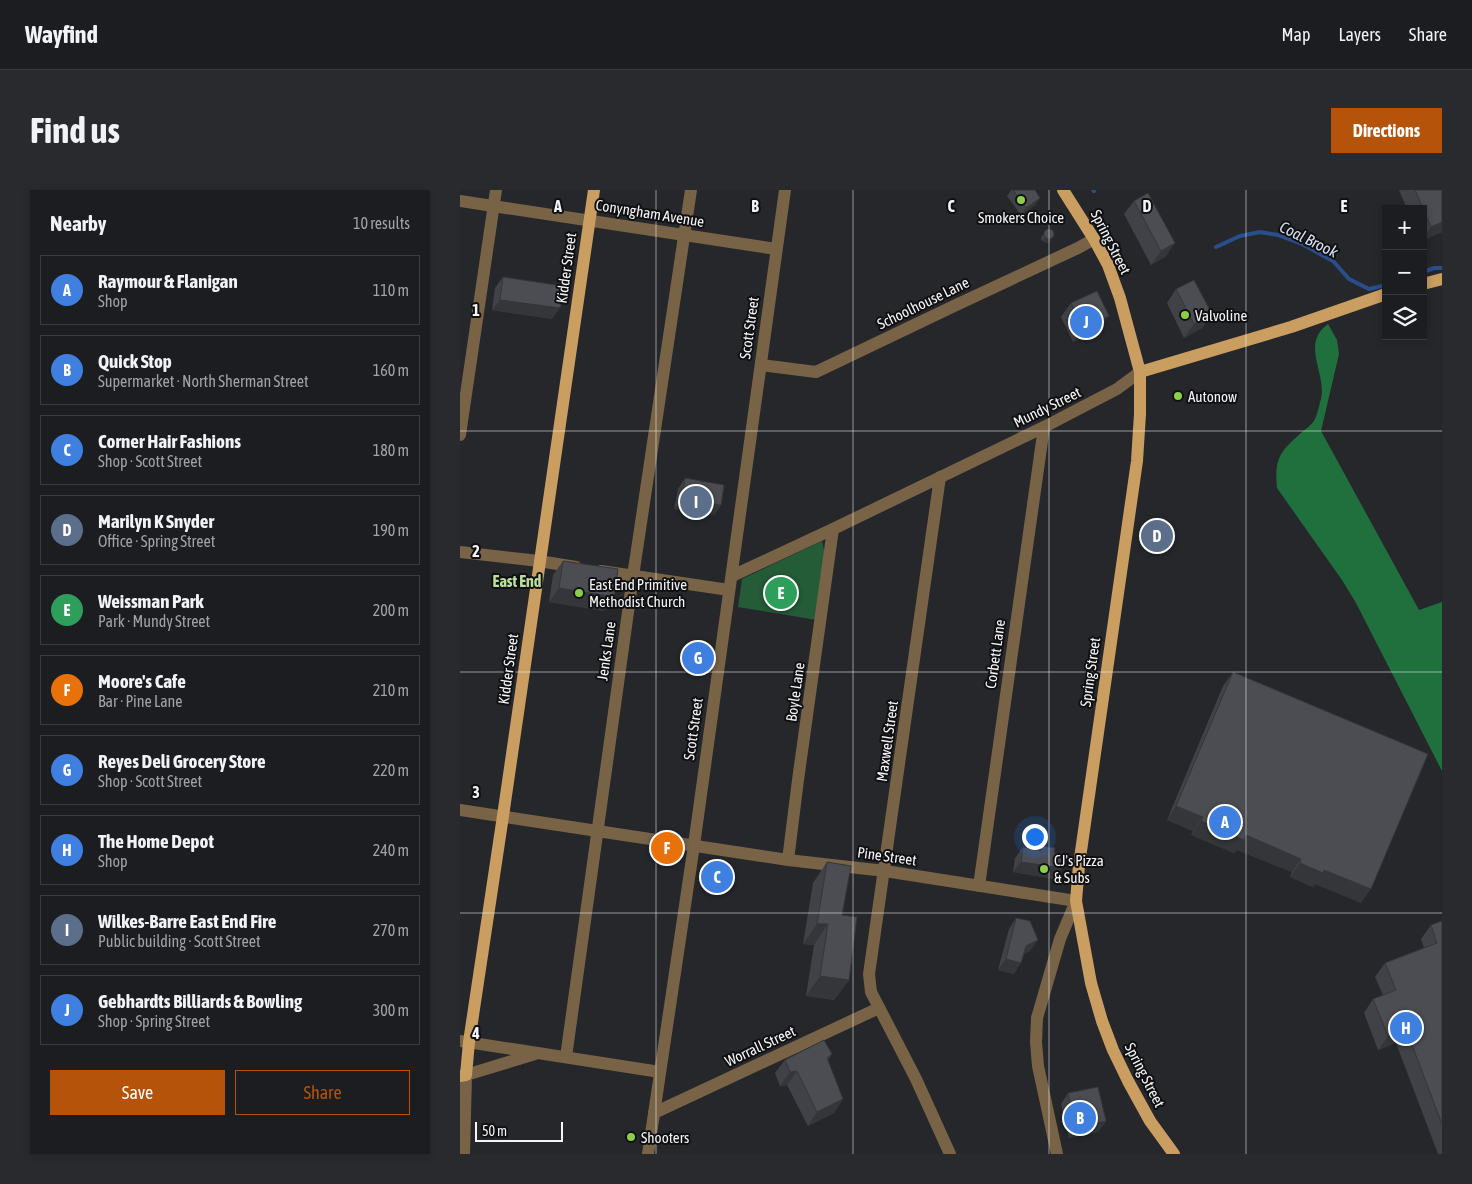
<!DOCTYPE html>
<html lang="en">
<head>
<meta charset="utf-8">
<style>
	:root { --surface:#1c1d20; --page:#292a2d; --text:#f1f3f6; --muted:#a0a2a5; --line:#3a3b3e; --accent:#b45309 }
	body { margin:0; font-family:"Asap Condensed",sans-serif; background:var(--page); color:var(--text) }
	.controls { position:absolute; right:15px; top:15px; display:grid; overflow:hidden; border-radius:0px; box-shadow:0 2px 8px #0003 }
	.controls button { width:45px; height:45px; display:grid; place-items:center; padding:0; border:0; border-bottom:1px solid var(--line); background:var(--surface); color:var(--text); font:25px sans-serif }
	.scale { position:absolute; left:15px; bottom:12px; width:88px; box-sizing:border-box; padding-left:5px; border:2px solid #f4f5f7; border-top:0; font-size:14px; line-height:18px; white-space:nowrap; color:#f4f5f7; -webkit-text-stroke:4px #101012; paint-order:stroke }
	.you { position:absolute; left:574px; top:646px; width:18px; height:18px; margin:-12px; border:4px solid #fff; border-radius:50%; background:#1a73e8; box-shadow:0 0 0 8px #1a73e833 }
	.badge { display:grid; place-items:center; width:32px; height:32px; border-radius:50%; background:var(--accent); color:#fff; font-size:16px; font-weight:700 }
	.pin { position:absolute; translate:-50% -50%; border:2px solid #fff; box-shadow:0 1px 5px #0006 }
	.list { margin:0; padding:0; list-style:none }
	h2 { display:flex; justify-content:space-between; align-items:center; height:65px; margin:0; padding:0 20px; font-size:21px }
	h2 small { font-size:16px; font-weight:400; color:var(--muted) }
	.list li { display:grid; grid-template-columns:32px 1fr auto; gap:15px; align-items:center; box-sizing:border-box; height:70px; margin:0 10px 10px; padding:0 10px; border:1px solid var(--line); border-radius:0px }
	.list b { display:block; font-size:19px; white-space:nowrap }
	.list p { margin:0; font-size:16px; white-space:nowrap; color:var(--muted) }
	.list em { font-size:16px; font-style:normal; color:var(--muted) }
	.actions { display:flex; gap:10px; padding:15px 20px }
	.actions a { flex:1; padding:11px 0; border:1px solid var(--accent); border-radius:0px; text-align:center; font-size:18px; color:var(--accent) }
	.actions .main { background:var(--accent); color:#fff }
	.icon { flex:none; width:28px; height:28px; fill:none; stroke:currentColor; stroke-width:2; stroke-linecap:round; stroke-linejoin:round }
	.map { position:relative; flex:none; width:982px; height:964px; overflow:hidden; border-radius:0px }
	header { display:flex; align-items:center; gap:30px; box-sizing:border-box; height:70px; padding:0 25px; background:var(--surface); border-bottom:1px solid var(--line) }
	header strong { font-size:24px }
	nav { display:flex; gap:28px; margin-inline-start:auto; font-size:18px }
	.intro { display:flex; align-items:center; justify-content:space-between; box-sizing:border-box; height:120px; padding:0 30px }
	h1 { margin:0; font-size:35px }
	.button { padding:12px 22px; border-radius:0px; background:var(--accent); color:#fff; font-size:18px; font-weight:700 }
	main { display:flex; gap:30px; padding:0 30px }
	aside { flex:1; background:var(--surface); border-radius:0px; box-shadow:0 2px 8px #0003 }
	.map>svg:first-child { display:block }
	.green { fill:#245c37 }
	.forest { fill:#20703e }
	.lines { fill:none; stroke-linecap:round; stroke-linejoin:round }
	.stream { stroke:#284f8c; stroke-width:4 }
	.minor { stroke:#786347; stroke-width:12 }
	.major { stroke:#ca9d61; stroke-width:12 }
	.wall { fill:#414247 }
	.shaded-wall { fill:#353639 }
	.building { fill:#4c4d52; stroke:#353639 }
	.grid { fill:none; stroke:#f4f5f7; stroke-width:1; stroke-opacity:0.55 }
	.poi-dot { fill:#8cce45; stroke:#101012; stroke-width:2 }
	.labels { text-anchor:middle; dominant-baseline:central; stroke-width:4; stroke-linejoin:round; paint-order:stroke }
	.street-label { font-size:15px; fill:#f4f5f7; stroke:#101012 }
	.poi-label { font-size:15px; fill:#f4f5f7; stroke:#101012; text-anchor:start }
	.water-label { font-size:16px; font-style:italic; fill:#d5e0f3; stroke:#101012 }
	.neighbourhood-label { font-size:16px; font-weight:bold; fill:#b9df9a; stroke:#101012 }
	.grid-label { font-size:16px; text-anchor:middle; font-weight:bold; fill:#f4f5f7; stroke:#101012; stroke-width:4; stroke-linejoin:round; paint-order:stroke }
</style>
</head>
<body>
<header>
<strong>Wayfind</strong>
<nav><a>Map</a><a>Layers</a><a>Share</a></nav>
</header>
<div class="intro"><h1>Find us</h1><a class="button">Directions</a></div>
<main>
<aside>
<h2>Nearby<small>10 results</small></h2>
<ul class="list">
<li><span class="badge" style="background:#3f7fe0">A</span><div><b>Raymour &amp; Flanigan</b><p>Shop</p></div><em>110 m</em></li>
<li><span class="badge" style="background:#3f7fe0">B</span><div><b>Quick Stop</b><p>Supermarket · North Sherman Street</p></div><em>160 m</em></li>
<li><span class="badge" style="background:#3f7fe0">C</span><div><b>Corner Hair Fashions</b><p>Shop · Scott Street</p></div><em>180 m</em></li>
<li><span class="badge" style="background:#5c6f8a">D</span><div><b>Marilyn K Snyder</b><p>Office · Spring Street</p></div><em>190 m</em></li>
<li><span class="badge" style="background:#2e9e5b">E</span><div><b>Weissman Park</b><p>Park · Mundy Street</p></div><em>200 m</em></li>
<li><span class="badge" style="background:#e8710a">F</span><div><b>Moore's Cafe</b><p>Bar · Pine Lane</p></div><em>210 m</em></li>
<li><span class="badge" style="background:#3f7fe0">G</span><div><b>Reyes Deli Grocery Store</b><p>Shop · Scott Street</p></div><em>220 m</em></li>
<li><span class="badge" style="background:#3f7fe0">H</span><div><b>The Home Depot</b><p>Shop</p></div><em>240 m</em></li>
<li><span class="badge" style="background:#5c6f8a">I</span><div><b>Wilkes-Barre East End Fire</b><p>Public building · Scott Street</p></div><em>270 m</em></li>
<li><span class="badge" style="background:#3f7fe0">J</span><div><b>Gebhardts Billiards &amp; Bowling</b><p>Shop · Spring Street</p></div><em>300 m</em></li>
</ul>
<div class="actions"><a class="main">Save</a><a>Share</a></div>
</aside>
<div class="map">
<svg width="982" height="964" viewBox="0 0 982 964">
	<rect width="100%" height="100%" fill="#26272b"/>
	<path class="green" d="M362 351 366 369 357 430 278 417 282 389Z"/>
	<path class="forest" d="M868 134 877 150 879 164 861 241 959 420 982 412V581L896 413 882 390 817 298C814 267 821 261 842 242 846 239 851 235 854 231 857 226 859 216 861 209 867 183 840 154 868 134Z"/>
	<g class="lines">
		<g class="stream">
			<path d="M633 0 634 1"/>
			<path d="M756 57 780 46 800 42 818 45 842 54 873 71 889 89 909 99 926 95"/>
			<path d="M963 82 974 78H982"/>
		</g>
		<g class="minor">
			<path d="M0 11 316 59"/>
			<path d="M301 175 356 182 494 116 618 58 634 49"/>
			<path d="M0 245 36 0"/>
			<path d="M480 287 409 784 411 802 456 889 490 964"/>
			<path d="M0 362 79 371 116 377"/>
			<path d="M141 381 269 400"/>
			<path d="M272 386 373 339 584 237 657 199 680 182"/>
			<path d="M0 620 328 670 425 681 616 711 600 749 577 828 576 852 578 876 597 964"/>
			<path d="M328 670 338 590 373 339"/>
			<path d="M519 696 584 237"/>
			<path d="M0 851 200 882"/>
			<path d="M106 867 173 386 231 0"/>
			<path d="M194 923 419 818"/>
			<path d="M4 964 6 885 75 864"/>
			<path d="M188 964 234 655 325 0"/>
		</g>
		<g class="major">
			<path d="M603 0 634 49 648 75 660 108 680 182V224L677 271 619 675 616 711 631 793 642 831 653 860 668 891 690 931 714 964"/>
			<path d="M963 94 982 89"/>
			<path d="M680 182 831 137 926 104"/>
			<path d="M0 886 6 885 9 852 43 626 134 0"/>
		</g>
	</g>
	<g class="wall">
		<path d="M551 0H575L580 8 575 15 561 25 547 6Z"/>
		<path d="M939 0H982V42L963 50V19H947Z"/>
		<path d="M674 11 715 53 705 67 691 75 664 24Z"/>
		<path d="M586 40 590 52 587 53 582 51 581 48Z"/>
		<path d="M43 87 92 129 32 120 35 98Z"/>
		<path d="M716 99 752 124 742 138 724 148 707 113Z"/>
		<path d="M611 113 639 140 613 152 601 127Z"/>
		<path d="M225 288 261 315 254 325 214 319 218 299Z"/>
		<path d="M103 371 144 421 89 412 93 385Z"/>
		<path d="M773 482 901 713 855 694 853 697 830 687 832 682 777 660 774 663 731 645 733 641 707 630 763 496Z"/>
		<path d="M582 656 594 663V689L553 682 555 668 563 657 579 660Z"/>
		<path d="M367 672 382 725 389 790 374 810 346 806 354 755 343 754 353 693Z"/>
		<path d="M556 728 570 761 564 764 554 784 538 780 549 739Z"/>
		<path d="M982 731V964H978L936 853 918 860 904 823 913 809 923 805 915 787 925 773 964 758 961 749 971 735Z"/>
		<path d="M372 864 368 870 374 923 348 936 327 895 320 896 315 883 325 870Z"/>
		<path d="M608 903 646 931 638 942 609 948 601 914Z"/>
	</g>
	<g class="shaded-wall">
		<path d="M580 8 575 15 561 25 566 18Z"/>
		<path d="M982 32V42L963 50V48L971 37Z"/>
		<path d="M585 47 592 48 590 52 587 53 582 51Z"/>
		<path d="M715 53 705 67 691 75 701 61Z"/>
		<path d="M40 110 100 118 92 129 32 120Z"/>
		<path d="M752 124 742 138 724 148 734 134Z"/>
		<path d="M649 126 639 140 613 152 622 138Z"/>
		<path d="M222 309 261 315 254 325 214 319Z"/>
		<path d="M99 398 154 407 144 421 89 412Z"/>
		<path d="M716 616 743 627 733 641 707 630Z"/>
		<path d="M741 631 786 645 841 669 832 682 777 660 774 663 731 645Z"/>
		<path d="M561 672 602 678 594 689 553 682Z"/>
		<path d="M840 673 864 680 911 699 901 713 855 694 853 697 830 687Z"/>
		<path d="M357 734H368L354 755 343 754Z"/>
		<path d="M578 750 570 761 558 767 566 756Z"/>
		<path d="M546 769 561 773 554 784 538 780Z"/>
		<path d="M360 786 389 790 374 810 346 806Z"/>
		<path d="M946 839 936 853 918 860 928 846Z"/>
		<path d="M337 881 327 895 320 896 330 882Z"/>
		<path d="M383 909 374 923 348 936 357 922Z"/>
		<path d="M646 931 638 942 609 948 616 938Z"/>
	</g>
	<g class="building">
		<path d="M553 0H575L580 8 566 18Z"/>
		<path d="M955 0H982V32L971 37Z"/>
		<path d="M688 3 715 53 701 61 674 11Z"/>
		<circle cx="589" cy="44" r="5"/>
		<path d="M43 87 103 96 100 118 40 110Z"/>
		<path d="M734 90 752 124 734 134 716 99Z"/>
		<path d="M637 101 649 126 622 138 611 113Z"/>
		<path d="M225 288 264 295 261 315 222 309Z"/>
		<path d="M103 371 158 379 154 407 99 398Z"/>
		<path d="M773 482 968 564 911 699 864 680 863 683 840 673 841 669 786 645 784 650 741 631 743 627 716 616Z"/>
		<path d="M582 656 595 658 594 663 604 664 602 678 561 672 563 657 581 661Z"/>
		<path d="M367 672 391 676 382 725 397 727 389 790 360 786 368 734H357Z"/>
		<path d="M556 728 570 731 578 750 566 756 561 773 546 769Z"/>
		<path d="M982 731V934L946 839 928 846 913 809 936 800 925 773 977 753 971 735Z"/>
		<path d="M364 850 372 864 367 868 383 909 357 922 337 881 330 882 325 870Z"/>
		<path d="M638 897 646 931 616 938 608 903Z"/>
	</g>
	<path class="grid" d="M196 0V964M393 0V964M589 0V964M786 0V964M0 241H982M0 482H982M0 723H982"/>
	<g class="poi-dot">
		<circle cx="561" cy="10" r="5"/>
		<circle cx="725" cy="125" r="5"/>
		<circle cx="718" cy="206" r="5"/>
		<circle cx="119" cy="403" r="5"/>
		<circle cx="584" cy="679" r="5"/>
		<circle cx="171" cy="947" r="5"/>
	</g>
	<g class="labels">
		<g class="street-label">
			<text transform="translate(190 23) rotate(9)">Conyngham Avenue</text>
			<text transform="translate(651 52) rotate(63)">Spring Street</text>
			<text transform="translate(106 78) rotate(-82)">Kidder Street</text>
			<text transform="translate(463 113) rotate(-26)">Schoolhouse Lane</text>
			<text transform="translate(289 138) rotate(-82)">Scott Street</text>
			<text transform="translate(587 217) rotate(-26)">Mundy Street</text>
			<text transform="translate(146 461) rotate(-82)">Jenks Lane</text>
			<text transform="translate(535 464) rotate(-82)">Corbett Lane</text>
			<text transform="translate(48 479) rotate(-82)">Kidder Street</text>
			<text transform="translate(630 482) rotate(-82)">Spring Street</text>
			<text transform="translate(335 502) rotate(-82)">Boyle Lane</text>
			<text transform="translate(233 539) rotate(-82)">Scott Street</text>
			<text transform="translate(427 551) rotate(-82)">Maxwell Street</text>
			<text transform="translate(427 666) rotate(8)">Pine Street</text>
			<text transform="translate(300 856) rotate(-25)">Worrall Street</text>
			<text transform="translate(685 885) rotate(63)">Spring Street</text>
		</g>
		<g class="poi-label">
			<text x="561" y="27" text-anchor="middle">Smokers Choice</text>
			<text x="735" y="125">Valvoline</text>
			<text x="728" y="206">Autonow</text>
			<text x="129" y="394">East End Primitive<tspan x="129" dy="17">Methodist Church</tspan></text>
			<text x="594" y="670">CJ's Pizza<tspan x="594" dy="17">&amp; Subs</tspan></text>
			<text x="181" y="947">Shooters</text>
		</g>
		<g class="water-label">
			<text transform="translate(849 49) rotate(26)">Coal Brook</text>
		</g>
		<g class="neighbourhood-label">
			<text x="57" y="391">East End</text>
		</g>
	</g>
	<g class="grid-label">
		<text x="98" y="22">A</text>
		<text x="295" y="22">B</text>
		<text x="491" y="22">C</text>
		<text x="687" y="22">D</text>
		<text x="884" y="22">E</text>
		<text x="16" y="126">1</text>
		<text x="16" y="367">2</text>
		<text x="16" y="608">3</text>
		<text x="16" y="849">4</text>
	</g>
</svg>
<div class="controls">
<button>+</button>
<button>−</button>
<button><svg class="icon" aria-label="layers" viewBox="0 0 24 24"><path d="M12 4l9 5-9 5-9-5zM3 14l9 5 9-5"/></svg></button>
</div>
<div class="scale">50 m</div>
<div class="you"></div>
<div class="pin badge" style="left:765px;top:632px;background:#3f7fe0">A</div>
<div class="pin badge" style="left:620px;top:928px;background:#3f7fe0">B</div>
<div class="pin badge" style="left:257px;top:687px;background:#3f7fe0">C</div>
<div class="pin badge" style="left:697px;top:346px;background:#5c6f8a">D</div>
<div class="pin badge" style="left:321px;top:403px;background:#2e9e5b">E</div>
<div class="pin badge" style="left:207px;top:658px;background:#e8710a">F</div>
<div class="pin badge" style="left:238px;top:468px;background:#3f7fe0">G</div>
<div class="pin badge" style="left:946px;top:838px;background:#3f7fe0">H</div>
<div class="pin badge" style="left:236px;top:312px;background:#5c6f8a">I</div>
<div class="pin badge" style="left:626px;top:132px;background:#3f7fe0">J</div>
</div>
</main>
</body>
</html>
